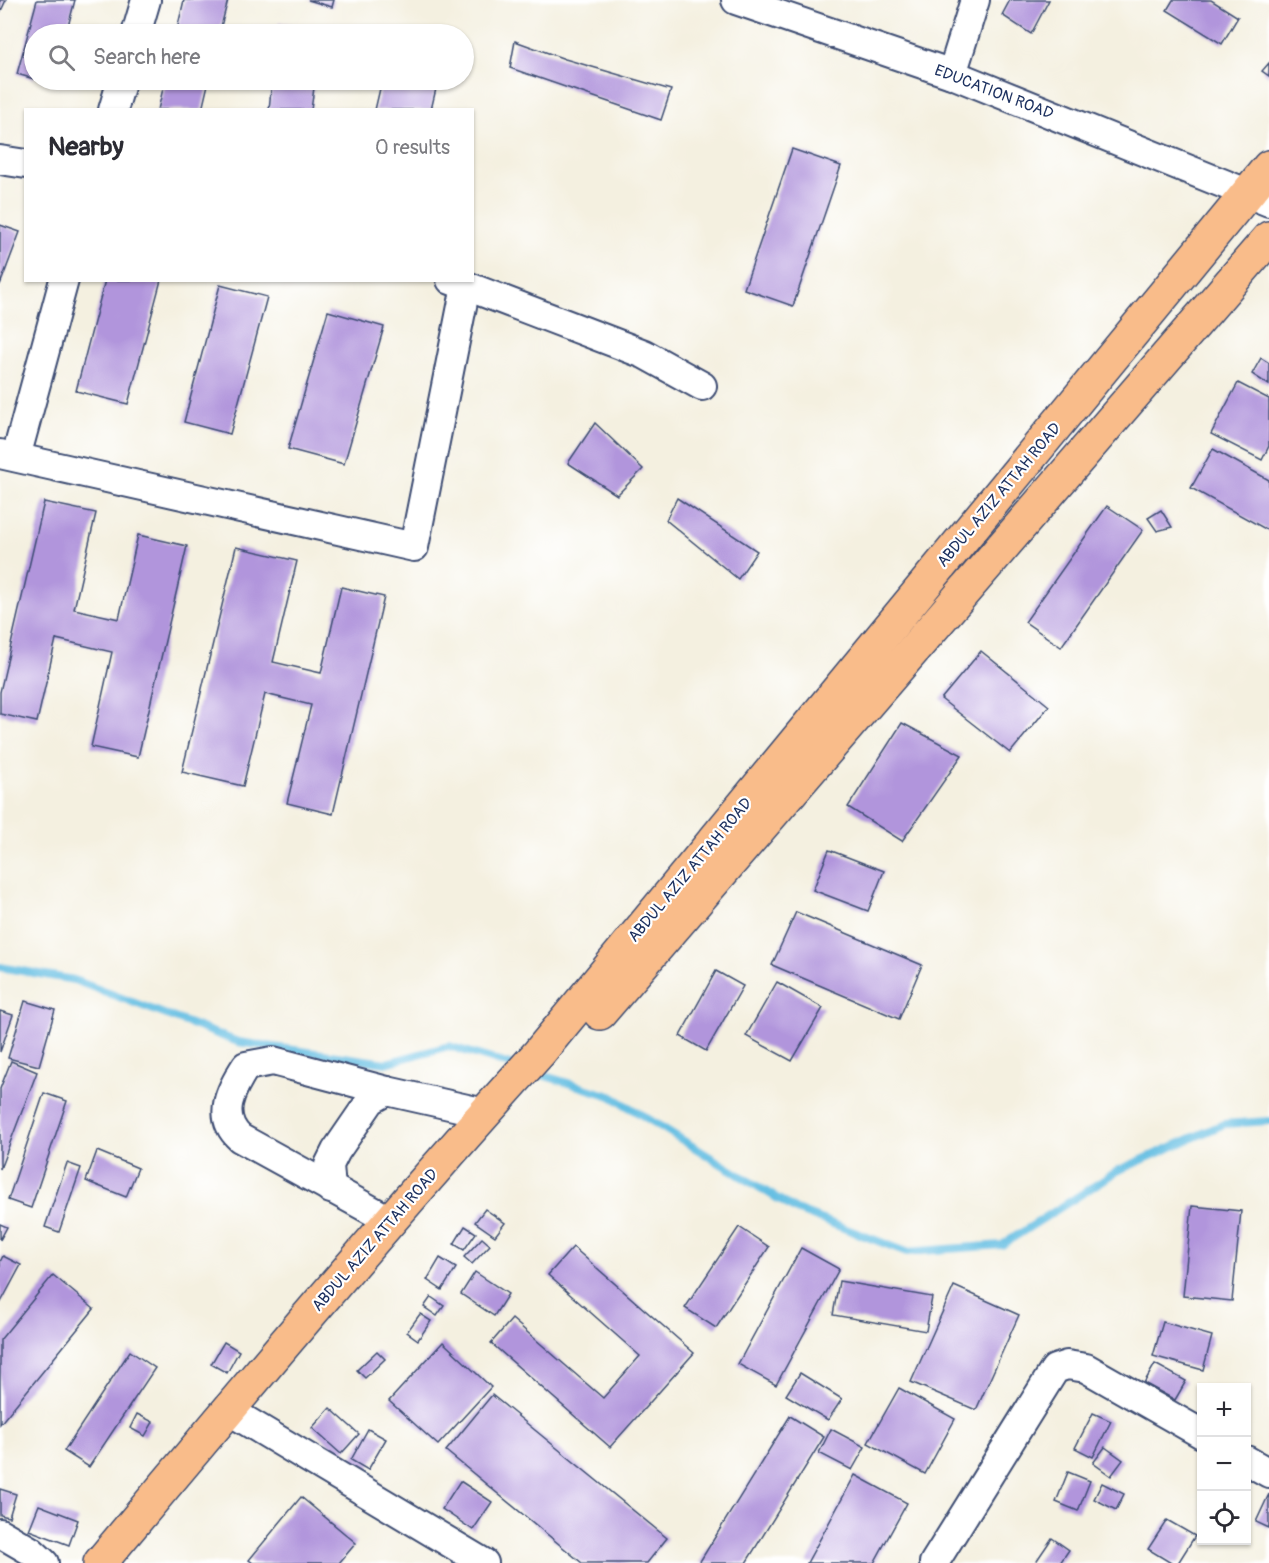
<!DOCTYPE html>
<html lang="en">
<head>
<meta charset="utf-8">
<style>
	:root { --surface:#fff; --page:#f7f7f7; --text:#2b2b33; --muted:#7c7c81; --line:#e1e1e2 }
	body { margin:0; font-family:Pangolin,sans-serif; background:var(--page); color:var(--text) }
	.controls { position:absolute; right:18px; bottom:18px; display:grid; overflow:hidden; border-radius:0px; box-shadow:0 2px 4px #0004 }
	.controls button { width:54px; height:54px; display:grid; place-items:center; padding:0; border:0; border-bottom:2px solid var(--line); background:var(--surface); color:var(--text); font:30px sans-serif }
	.list { margin:0; padding:0; list-style:none }
	h2 { display:flex; justify-content:space-between; align-items:center; height:78px; margin:0; padding:0 24px; font-size:26px }
	h2 small { font-size:20px; font-weight:400; color:var(--muted) }
	.icon { flex:none; width:33px; height:33px; fill:none; stroke:currentColor; stroke-width:2; stroke-linecap:round; stroke-linejoin:round }
	.map { position:relative; flex:none; width:1269px; height:1563px; overflow:hidden }
	.search { position:absolute; background:var(--surface); box-shadow:0 2px 4px #0004; left:24px; top:24px; width:450px; height:66px; display:flex; align-items:center; gap:15px; box-sizing:border-box; padding:0 21px; border-radius:33px; color:var(--muted); font-size:22px }
	.panel { position:absolute; background:var(--surface); box-shadow:0 2px 4px #0004; left:24px; top:108px; width:450px; height:174px; border-radius:0px }
	.map>svg:first-child { display:block }
	.lines { fill:none; stroke-linecap:round; stroke-linejoin:round }
	.stream { stroke:#64bee2; stroke-width:8 }
	.building { fill:#b195dc }
	.minor-casing { stroke:#3c4c72; stroke-width:32 }
	.highway-casing { stroke:#3c4c72; stroke-width:36 }
	.minor { stroke:#fff; stroke-width:28 }
	.highway { stroke:#f9bc8a; stroke-width:33 }
	.labels { text-anchor:middle; dominant-baseline:central; stroke-width:4.5; stroke-linejoin:round; paint-order:stroke }
	.street-label { font-size:16px; fill:#1b2f5e; stroke:#fff }
</style>
</head>
<body>
<div class="map">
<svg width="1269" height="1563" viewBox="0 0 1269 1563">
	<rect width="100%" height="100%" fill="#fff"/>
	<filter id="ink" filterUnits="userSpaceOnUse"><feTurbulence type="fractalNoise" baseFrequency=".0167" numOctaves="2"/><feDisplacementMap in="SourceGraphic" scale="12" xChannelSelector="R" yChannelSelector="G"/><feConvolveMatrix kernelMatrix="1 2 1 2 8 2 1 2 1" color-interpolation-filters="sRGB"/></filter>
	<filter id="wash" filterUnits="userSpaceOnUse"><feTurbulence type="fractalNoise" baseFrequency=".008" numOctaves="4" result="noise"/><feDisplacementMap in="SourceGraphic" scale="24" xChannelSelector="R" yChannelSelector="G"/><feGaussianBlur stdDeviation="1.35" result="paint"/><feColorMatrix in="noise" values="0 0 0 0 0 0 0 0 0 0 0 0 0 0 0 0 0 1.4 0 .05"/><feComposite in="paint" operator="in"/></filter>
	<g filter="url(#wash)">
		<rect width="100%" height="100%" fill="#f4f0e0"/>
		<g class="lines">
			<g class="stream">
				<path d="M0 967 74 980 238 1042 386 1063 449 1046 517 1067"/>
				<path d="M532 1072 611 1096 796 1210 907 1252 1002 1245 1119 1170 1224 1124 1269 1121"/>
			</g>
		</g>
		<g id="blocks">
			<g class="building">
				<path d="M0 0H6L0 13Z"/>
				<path d="M37 0H75L66 34H34V79L17 74Z"/>
				<path d="M184 0H228L219 34H176Z"/>
				<path d="M308 0H334L332 7Z"/>
				<path d="M1010 0H1049L1031 34 1002 15Z"/>
				<path d="M1173 0H1211L1238 17 1222 44 1167 10Z"/>
				<path d="M279 23 320 28V34H278Z"/>
				<path d="M515 41 565 59 671 90 661 120 510 68Z"/>
				<path d="M1269 63V76L1262 71Z"/>
				<path d="M165 80H209L202 110H158Z"/>
				<path d="M272 80H315L311 110H269Z"/>
				<path d="M382 80H438L431 110H375Z"/>
				<path d="M792 149 841 166 793 306 744 289Z"/>
				<path d="M0 225 20 232 0 285Z"/>
				<path d="M105 280H161L128 404 76 391Z"/>
				<path d="M220 285 267 297 230 434 184 422Z"/>
				<path d="M328 311 384 327 344 464 288 449Z"/>
				<path d="M1261 358 1269 363V385L1252 374Z"/>
				<path d="M1238 383 1269 399V446L1262 460 1211 434Z"/>
				<path d="M595 423 643 469 617 495 568 463Z"/>
				<path d="M1213 449 1269 480V531L1191 488Z"/>
				<path d="M677 498 757 551 738 579 666 520Z"/>
				<path d="M44 502 96 513 74 609 119 619 138 535 187 546 138 757 91 747 112 652 56 639 37 722 0 714V692Z"/>
				<path d="M1107 506 1143 530 1061 647 1025 622Z"/>
				<path d="M1161 510 1172 527 1157 531 1148 518Z"/>
				<path d="M236 547 297 561 273 662 321 673 341 587 384 597 333 814 287 803 311 705 265 694 243 786 182 772Z"/>
				<path d="M981 651 1049 706 1010 753 941 699Z"/>
				<path d="M902 723 962 755 902 841 848 807Z"/>
				<path d="M829 850 884 871 868 911 813 890Z"/>
				<path d="M796 912 922 965 899 1019 772 965Z"/>
				<path d="M716 971 743 986 706 1051 680 1036Z"/>
				<path d="M777 982 823 1008 792 1061 746 1036Z"/>
				<path d="M25 1001 55 1010 39 1066 8 1058Z"/>
				<path d="M0 1011 13 1015 0 1052Z"/>
				<path d="M11 1061 37 1072 0 1169V1089Z"/>
				<path d="M44 1093 67 1101 31 1208 8 1200Z"/>
				<path d="M97 1151 138 1168 126 1197 86 1181Z"/>
				<path d="M67 1163 81 1168 59 1232 45 1227Z"/>
				<path d="M1192 1206 1241 1211 1232 1301 1183 1296Z"/>
				<path d="M485 1209 505 1223 495 1236 475 1222Z"/>
				<path d="M0 1224 7 1227 0 1240Z"/>
				<path d="M465 1226 476 1233 464 1250 454 1244Z"/>
				<path d="M739 1227 769 1247 716 1328 685 1308Z"/>
				<path d="M482 1238 490 1245 472 1264 464 1257Z"/>
				<path d="M573 1247 694 1353 610 1447 491 1343 512 1319 603 1398 640 1356 548 1275Z"/>
				<path d="M801 1248 839 1269 776 1385 738 1364Z"/>
				<path d="M3 1256 21 1265 0 1304V1262Z"/>
				<path d="M440 1258 456 1268 442 1290 427 1280Z"/>
				<path d="M475 1272 508 1294 494 1316 461 1294Z"/>
				<path d="M53 1275 94 1309 0 1424V1340Z"/>
				<path d="M839 1281 932 1297 926 1331 833 1315Z"/>
				<path d="M954 1286 1019 1315 976 1410 911 1382Z"/>
				<path d="M431 1297 444 1306 437 1316 424 1307Z"/>
				<path d="M420 1314 431 1321 418 1340 407 1332Z"/>
				<path d="M1163 1322 1212 1336 1203 1370 1153 1356Z"/>
				<path d="M224 1342 239 1351 227 1373 211 1364Z"/>
				<path d="M443 1342 491 1387 438 1445 389 1401Z"/>
				<path d="M130 1351 155 1368 89 1467 64 1451Z"/>
				<path d="M377 1351 385 1359 365 1378 357 1370Z"/>
				<path d="M1155 1364 1186 1381 1175 1400 1144 1383Z"/>
				<path d="M800 1373 842 1399 828 1420 786 1395Z"/>
				<path d="M899 1388 955 1419 925 1474 868 1443Z"/>
				<path d="M492 1395 667 1538 647 1563H582L446 1451Z"/>
				<path d="M330 1408 359 1434 341 1454 312 1428Z"/>
				<path d="M1093 1413 1111 1421 1093 1457 1075 1448Z"/>
				<path d="M137 1414 153 1422 145 1436 130 1428Z"/>
				<path d="M790 1416 824 1437 746 1563H699Z"/>
				<path d="M368 1429 386 1439 368 1470 351 1460Z"/>
				<path d="M831 1429 865 1447 852 1470 819 1453Z"/>
				<path d="M1105 1447 1123 1460 1111 1476 1093 1463Z"/>
				<path d="M1068 1472 1090 1481 1078 1511 1056 1502Z"/>
				<path d="M855 1475 907 1503 874 1563H807Z"/>
				<path d="M460 1481 492 1502 473 1530 442 1509Z"/>
				<path d="M1102 1483 1124 1494 1116 1510 1094 1499Z"/>
				<path d="M0 1489 16 1494 9 1517 0 1515Z"/>
				<path d="M1269 1494V1528L1256 1522Z"/>
				<path d="M301 1497 356 1543 339 1563H253L249 1560Z"/>
				<path d="M39 1505 78 1520 69 1545 29 1530Z"/>
				<path d="M1167 1520 1195 1536 1178 1563H1171L1148 1549Z"/>
				<path d="M1052 1538 1069 1550 1060 1563H1035Z"/>
			</g>
		</g>
	</g>
	<g filter="url(#ink)">
		<use href="#blocks" fill-opacity="0" stroke="#3c4c72" stroke-width="1.5"/>
		<g class="lines">
			<g class="minor-casing">
				<g id="minor">
					<path d="M736 0 952 74 1269 202"/>
					<path d="M136 34 146 0"/>
					<path d="M952 74 975 0"/>
					<path d="M113 110 122 80"/>
					<path d="M0 160 26 164"/>
					<path d="M451 280 644 354 702 386"/>
					<path d="M0 454 414 547 466 286"/>
					<path d="M16 457 64 280"/>
					<path d="M331 1189 329 1165 336 1151 371 1100 387 1091"/>
					<path d="M391 1221 240 1138C216 1116 231 1089 246 1066L273 1061 387 1091 485 1113"/>
					<path d="M228 1410 484 1563"/>
					<path d="M1246 1460 1269 1473"/>
					<path d="M0 1533 31 1551 44 1563"/>
					<path d="M934 1563 1055 1369 1067 1365 1086 1368 1202 1434"/>
				</g>
			</g>
			<g class="highway-casing">
				<g id="highway">
					<path d="M600 1013 1269 238"/>
					<path d="M100 1563C244 1391 388 1219 539 1053L1269 167"/>
				</g>
			</g>
			<use href="#minor" class="minor"/>
			<use href="#highway" class="highway"/>
		</g>
	</g>
	<g class="labels">
		<g class="street-label">
			<text transform="translate(994 92) rotate(21)">EDUCATION ROAD</text>
			<text transform="translate(999 495) rotate(-50)">ABDUL AZIZ ATTAH ROAD</text>
			<text transform="translate(690 870) rotate(-50)">ABDUL AZIZ ATTAH ROAD</text>
			<text transform="translate(375 1240) rotate(-49)">ABDUL AZIZ ATTAH ROAD</text>
		</g>
	</g>
</svg>
<div class="controls">
<button>+</button>
<button>−</button>
<button><svg class="icon" aria-label="locate" viewBox="0 0 24 24"><circle cx="12" cy="12" r="6"/><path d="M12 2v4M12 18v4M2 12h4M18 12h4"/></svg></button>
</div>
<div class="search"><svg class="icon" aria-label="search" viewBox="0 0 24 24"><circle cx="10" cy="10" r="6"/><path d="M15 15l6 6"/></svg>Search here</div>
<section class="panel">
<h2>Nearby<small>0 results</small></h2>
<ul class="list">
</ul>
</section>
</div>
</body>
</html>
